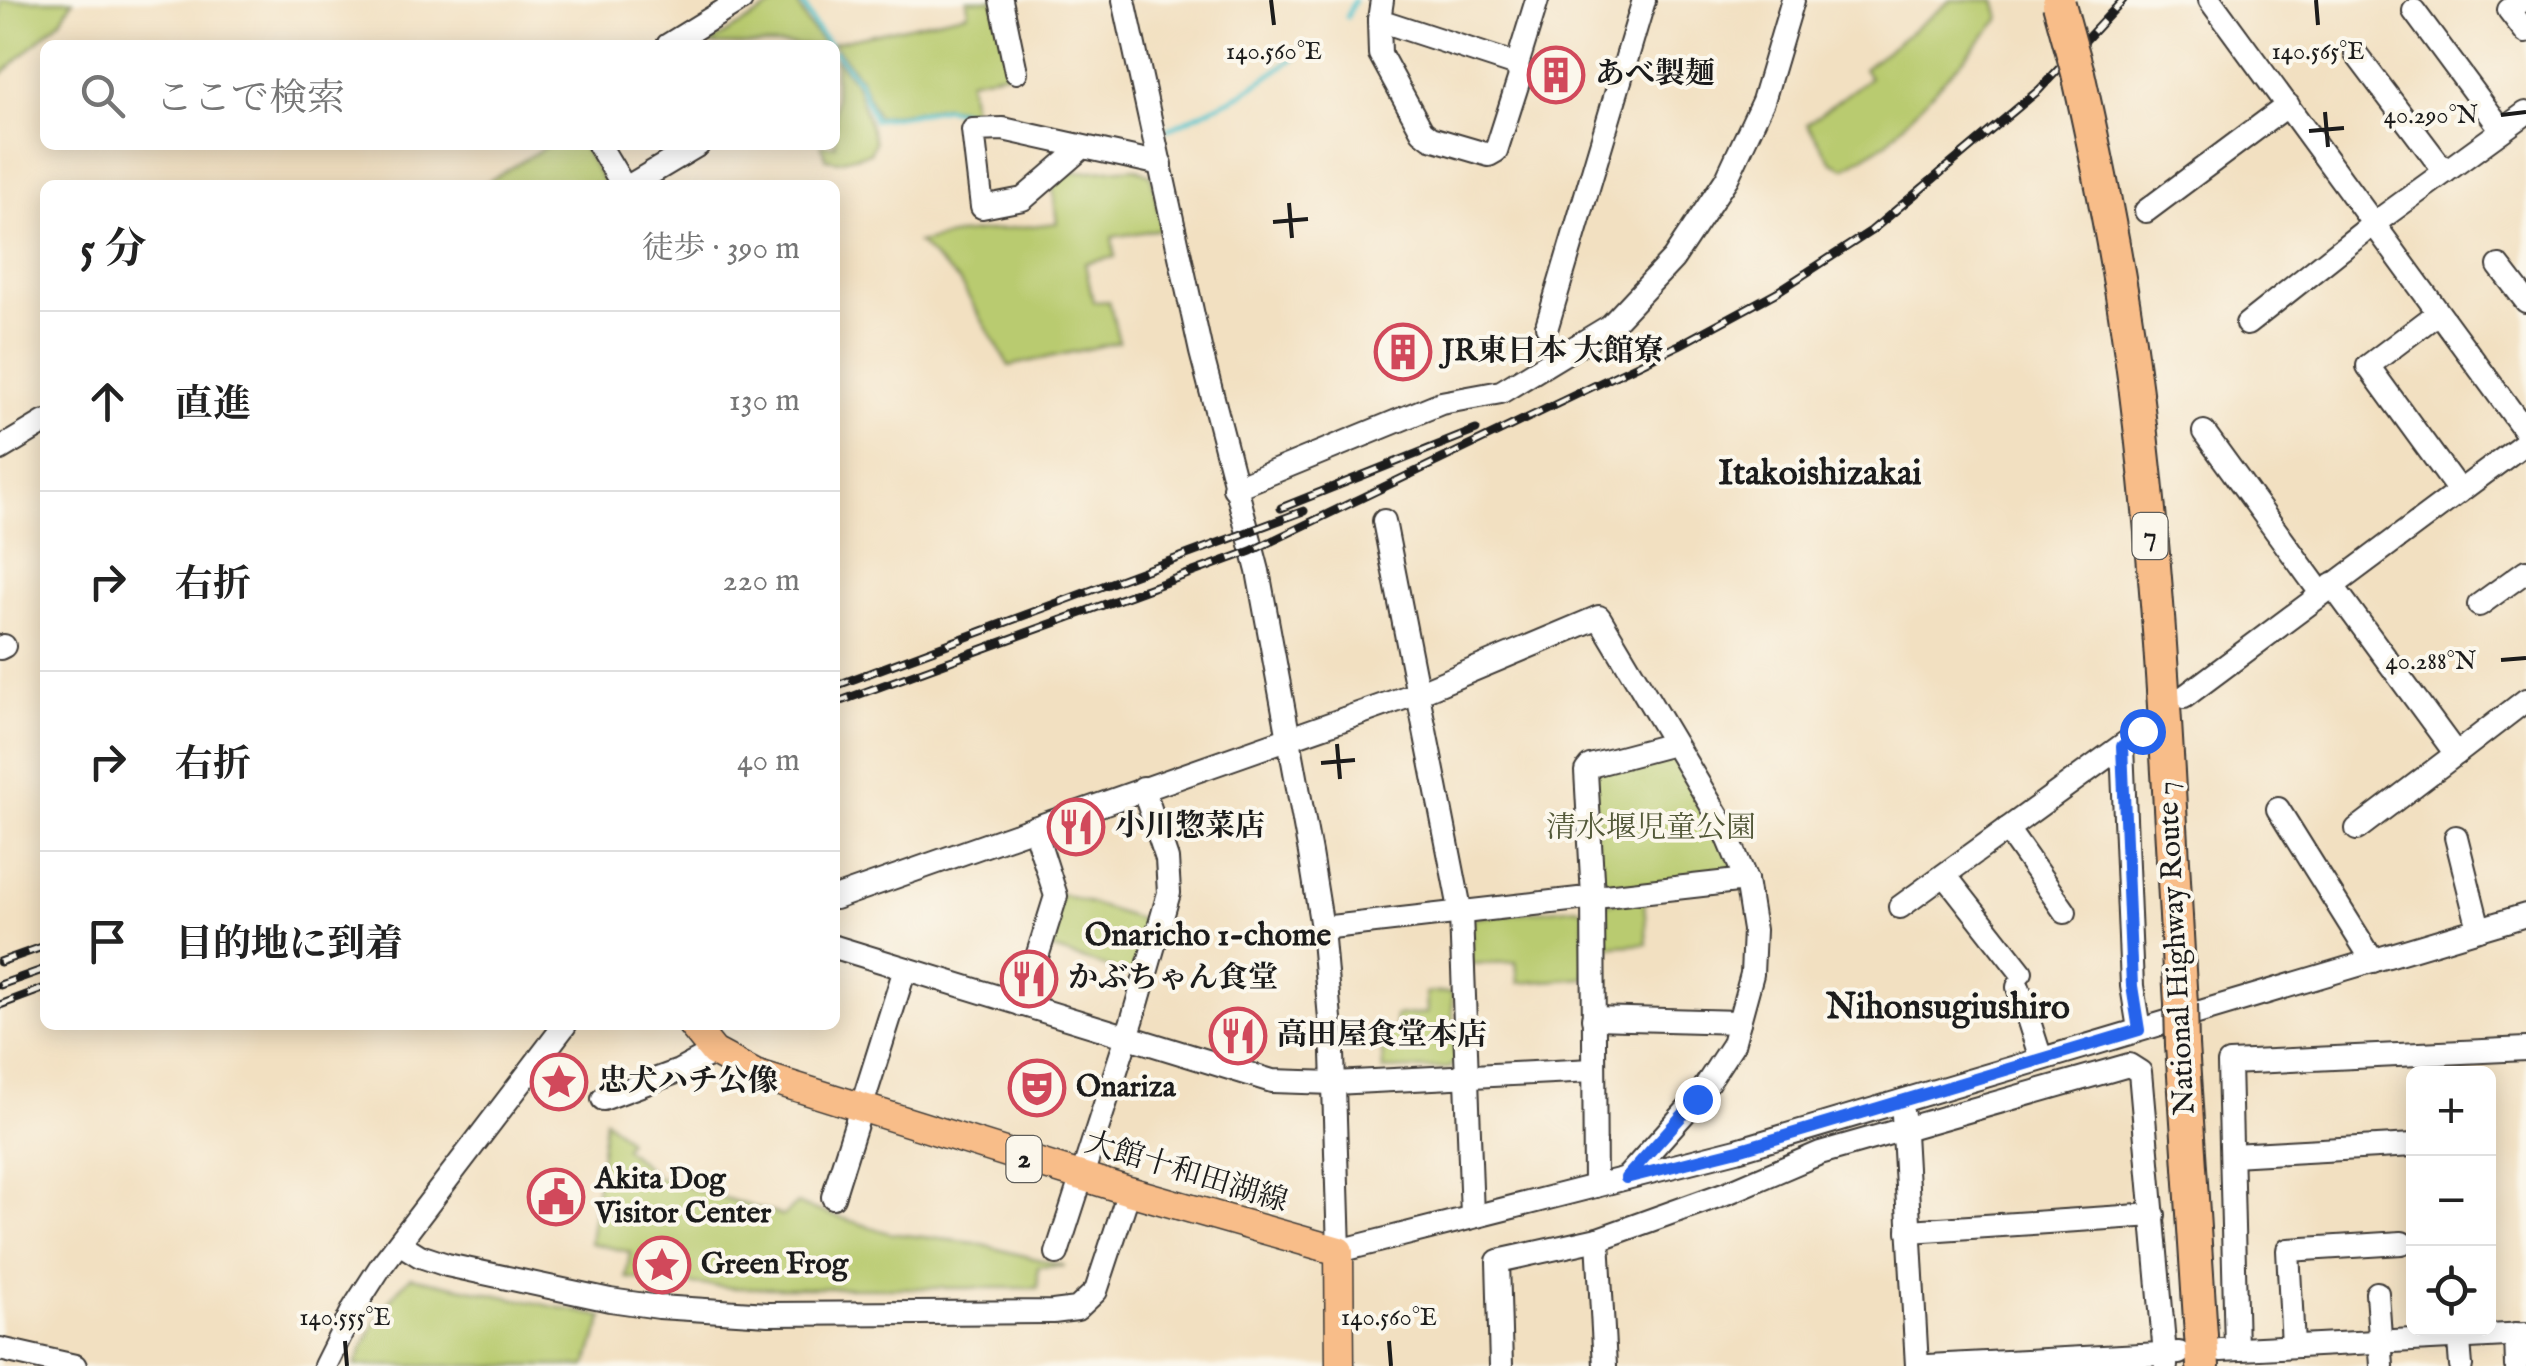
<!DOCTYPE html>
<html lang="ja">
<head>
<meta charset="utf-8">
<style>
	:root { --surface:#fff; --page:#f6f6f6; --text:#222; --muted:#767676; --line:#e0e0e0 }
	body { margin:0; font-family:"IM FELL English","Noto Serif JP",serif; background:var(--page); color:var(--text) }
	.controls { position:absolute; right:30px; bottom:30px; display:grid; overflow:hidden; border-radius:15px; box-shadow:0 5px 25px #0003 }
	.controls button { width:90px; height:90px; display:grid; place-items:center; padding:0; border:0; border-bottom:2px solid var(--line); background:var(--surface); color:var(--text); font:50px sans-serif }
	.stop { position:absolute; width:30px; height:30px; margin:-22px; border:8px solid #2563eb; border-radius:50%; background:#fff }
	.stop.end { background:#2563eb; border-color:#fff; box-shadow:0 2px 10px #0008 }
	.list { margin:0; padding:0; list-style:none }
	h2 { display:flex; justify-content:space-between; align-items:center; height:130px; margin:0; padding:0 40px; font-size:42px }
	h2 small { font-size:32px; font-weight:400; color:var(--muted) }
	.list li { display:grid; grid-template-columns:65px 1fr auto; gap:30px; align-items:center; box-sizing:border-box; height:180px; padding:0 40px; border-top:2px solid var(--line) }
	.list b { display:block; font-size:38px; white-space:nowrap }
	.list em { font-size:32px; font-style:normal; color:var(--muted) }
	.icon { flex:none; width:55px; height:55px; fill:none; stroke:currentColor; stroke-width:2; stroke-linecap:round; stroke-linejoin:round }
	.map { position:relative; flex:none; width:2526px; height:1366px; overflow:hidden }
	.search { position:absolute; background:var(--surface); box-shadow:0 5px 25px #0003; left:40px; top:40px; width:800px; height:110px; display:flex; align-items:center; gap:25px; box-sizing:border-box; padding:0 35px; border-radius:15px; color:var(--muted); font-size:38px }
	.panel { position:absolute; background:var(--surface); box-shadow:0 5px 25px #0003; left:40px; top:180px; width:800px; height:850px; border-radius:15px }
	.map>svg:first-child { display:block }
	.green { fill:#b9cb6f; stroke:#6a7446; stroke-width:2.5 }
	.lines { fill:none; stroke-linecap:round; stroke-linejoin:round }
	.stream { stroke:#54c2ca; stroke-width:5 }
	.minor-casing { stroke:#3c3935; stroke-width:26 }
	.major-casing { stroke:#3c3935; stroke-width:31 }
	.highway-casing { stroke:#3c3935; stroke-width:36 }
	.minor { stroke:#fff; stroke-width:22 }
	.major { stroke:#f8bd89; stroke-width:28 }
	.highway { stroke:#f8bd89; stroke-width:32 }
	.rail-casing { stroke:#1c1c1c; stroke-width:9 }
	.rail { stroke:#fbf7ec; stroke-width:5; stroke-dasharray:15; stroke-linecap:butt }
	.highway-bridge-casing { stroke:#3c3935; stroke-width:36; stroke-linecap:butt }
	.highway-bridge { stroke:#f8bd89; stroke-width:32 }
	.route { stroke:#2563eb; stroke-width:12 }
	.ticks { fill:none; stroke:#1c1c1c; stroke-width:4 }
	.labels { text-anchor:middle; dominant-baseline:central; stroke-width:8; stroke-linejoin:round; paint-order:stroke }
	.shield { fill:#fbf7ec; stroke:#5f5e5a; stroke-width:2.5 }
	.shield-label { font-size:28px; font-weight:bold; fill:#1c1c1c }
	.poi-label { font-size:30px; font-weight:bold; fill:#1c1c1c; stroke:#fbf7ec; text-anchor:start }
	.park-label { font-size:30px; fill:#535939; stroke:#fbf7ec }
	.street-label { font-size:30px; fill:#1c1c1c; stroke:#fbf7ec }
	.neighbourhood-label { font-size:32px; font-weight:bold; fill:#1c1c1c; stroke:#fbf7ec }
	.quarter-label { font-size:35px; font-weight:bold; fill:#1c1c1c; stroke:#fbf7ec }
	.ticks-label { font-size:25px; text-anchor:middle; fill:#1c1c1c; stroke:#fbf7ec; stroke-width:8; stroke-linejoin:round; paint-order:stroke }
</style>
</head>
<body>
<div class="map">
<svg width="2526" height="1366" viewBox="0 0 2526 1366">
	<rect width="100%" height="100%" fill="#fbf7ec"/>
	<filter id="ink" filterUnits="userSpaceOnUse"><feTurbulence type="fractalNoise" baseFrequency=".01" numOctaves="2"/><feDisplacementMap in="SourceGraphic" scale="20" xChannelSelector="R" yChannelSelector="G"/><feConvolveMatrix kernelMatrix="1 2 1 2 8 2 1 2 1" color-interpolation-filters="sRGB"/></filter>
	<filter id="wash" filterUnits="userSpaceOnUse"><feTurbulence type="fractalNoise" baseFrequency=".0048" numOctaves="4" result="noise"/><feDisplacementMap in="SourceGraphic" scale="40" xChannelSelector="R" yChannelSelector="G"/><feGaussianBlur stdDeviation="2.25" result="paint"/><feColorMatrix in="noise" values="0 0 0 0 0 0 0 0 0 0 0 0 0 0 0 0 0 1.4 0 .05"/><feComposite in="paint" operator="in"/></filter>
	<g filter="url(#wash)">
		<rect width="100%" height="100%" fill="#f2e0c1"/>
		<g class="green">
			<path d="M0 0H73L61 20 0 76Z"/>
			<path d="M783 0H796L807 23 825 45H707Z"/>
			<path d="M967 0H994L1009 72 969 80 973 111 944 106 877 117 860 78 832 43 968 13Z"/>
			<path d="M1951 0H1995L2000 19 1887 142 1845 168 1832 162 1807 124 1870 77 1864 69Z"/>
			<path d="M835 58 855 82 875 142 870 153 838 161 826 159 821 145H835Z"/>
			<path d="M549 145H581L606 185H482Z"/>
			<path d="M1135 168 1151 175 1162 229 1112 237 1115 257 1085 263 1093 302 1109 301 1119 342 1009 366 959 281 918 243 960 234 1057 223 1052 181 1064 173Z"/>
			<path d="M1673 750 1714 817 1737 878 1598 894 1593 769Z"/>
			<path d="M1061 894 1158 925 1141 978 1044 947Z"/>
			<path d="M1644 898 1647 944 1599 947 1604 903Z"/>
			<path d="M1576 907 1584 911 1585 978 1518 983 1516 962 1470 964 1473 918Z"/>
			<path d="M1452 992 1455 1062 1449 1068 1383 1070 1381 1034 1396 1032 1395 1016 1427 1013 1426 993Z"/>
			<path d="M605 1119 628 1140 624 1148 659 1178 783 1216 797 1204 889 1233 975 1243 1064 1266 1038 1267V1288H735L626 1278 630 1252 590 1243Z"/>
			<path d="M411 1277 604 1317 586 1366H355C368 1335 385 1298 411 1277Z"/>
		</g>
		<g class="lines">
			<g class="stream">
				<path d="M801 0 814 25 829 45"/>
				<path d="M1347 17 1354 0"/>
				<path d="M835 52 859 82 874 120 946 108 999 119"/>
				<path d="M1168 129 1242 94 1296 57"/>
			</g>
		</g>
	</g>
	<g filter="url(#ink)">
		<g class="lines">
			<g class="minor-casing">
				<g id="minor">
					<path d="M1001 0 1016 72"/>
					<path d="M1124 0 1201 352 1258 571 1310 853 1322 928 1333 1053 1339 1251 1737 1150 2526 915"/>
					<path d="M1382 0 1379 20 1517 65"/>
					<path d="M2210 0 2526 432"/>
					<path d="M2523 0 2509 10 2526 32"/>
					<path d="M2414 11 2502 130"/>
					<path d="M1379 20 1380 54 1422 131 1431 138 1489 155 1496 151 1520 76 1517 65 1537 0"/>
					<path d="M668 45 741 0"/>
					<path d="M2356 54 2445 172"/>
					<path d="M599 145 623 185"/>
					<path d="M1083 147 1023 199 982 207 973 130 1003 129 1161 164"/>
					<path d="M631 185 698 145"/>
					<path d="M2146 211 2288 105"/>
					<path d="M2499 266 2526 301"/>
					<path d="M2438 313 2368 366 2459 491"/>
					<path d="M2247 324 2372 225 2526 113"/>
					<path d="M1547 326 1644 0"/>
					<path d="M2204 432 2321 593"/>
					<path d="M0 449 45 422"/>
					<path d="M1234 488 1441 403 1501 392 1610 326 1673 259 1727 178 1763 101 1793 0"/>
					<path d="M1384 521 1461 914 1472 1216"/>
					<path d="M2332 585 2456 754 2526 700"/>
					<path d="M2479 605 2526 571"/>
					<path d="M0 648 4 646"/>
					<path d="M2184 697 2526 442"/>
					<path d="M2122 746 2132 986 2139 1029"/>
					<path d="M2278 809 2373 961"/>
					<path d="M2007 829 2065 912"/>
					<path d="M2357 829 2456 754"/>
					<path d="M2456 837 2479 929"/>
					<path d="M1945 875 2021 972"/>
					<path d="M835 898 1418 693 1599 617 1722 823 1746 880 1754 930 1752 974 1733 1044 1697 1099 1626 1178"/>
					<path d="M1900 907 2142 731"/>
					<path d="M1322 928 1746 880"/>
					<path d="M835 947 1272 1081 1334 1083 1593 1070"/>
					<path d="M2018 987 2041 1059"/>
					<path d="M1022 1005 1056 896 1034 828"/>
					<path d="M1593 1018 1739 1022"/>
					<path d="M603 1099 679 1071 714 1052"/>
					<path d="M1903 1115 1917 1366"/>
					<path d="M2232 1155 2414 1145"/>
					<path d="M1595 1186 1593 897 1586 771 1590 766 1673 744"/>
					<path d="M833 1197 905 969"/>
					<path d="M1909 1231 2154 1215"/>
					<path d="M1598 1239 1605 1366"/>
					<path d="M399 1243 420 1256 447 1265 610 1300 659 1307 768 1314 1053 1312 1077 1309 1096 1291 1129 1191"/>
					<path d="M1057 1253 1133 1018 1169 893 1167 859 1143 788"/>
					<path d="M2377 1293 2382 1366"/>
					<path d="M2458 1328 2461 1366"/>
					<path d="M2516 1334 2517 1366"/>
					<path d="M2293 1345 2288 1250 2402 1243"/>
					<path d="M0 1349 75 1366"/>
					<path d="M2236 1349 2229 1063 2526 1049"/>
					<path d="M2221 1350 2526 1334"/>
					<path d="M325 1366 354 1308 381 1266 565 1025"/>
					<path d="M1501 1366 1498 1261 1598 1239 1729 1192 1820 1153 2129 1065 2140 1072 2166 1366"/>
					<path d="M1928 1366 2179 1353"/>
				</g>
			</g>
			<g class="major-casing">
				<path id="major" d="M692 1025 714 1052 755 1074 1129 1191 1339 1251 1340 1366"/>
			</g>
			<g class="highway-casing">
				<g id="highway">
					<path d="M2078 73C2099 167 2118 260 2131 355 2161 570 2168 788 2181 1004"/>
					<path d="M2182 1045 2203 1366"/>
				</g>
			</g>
			<use href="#minor" class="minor"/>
			<use href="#major" class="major"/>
			<use href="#highway" class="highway"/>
			<g class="rail-casing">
				<g id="rail">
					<path d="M1281 508 1476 430"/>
					<path d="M835 686 1304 511"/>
					<path d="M835 703 1251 551 1679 345 1777 292 1871 231 2039 90 2123 0"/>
					<path d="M0 962 45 946"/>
					<path d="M0 985 45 969"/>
					<path d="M0 1005 45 988"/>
				</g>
			</g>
			<use href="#rail" class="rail"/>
			<g class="highway-bridge-casing">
				<g id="highway-bridge">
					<path d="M2059 4 2078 73"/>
					<path d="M2181 1004 2182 1045"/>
				</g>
			</g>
			<use href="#highway-bridge" class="highway-bridge"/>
		</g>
	</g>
	<g class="lines" filter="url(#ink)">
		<path class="route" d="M1697 1099 1626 1178 1738 1150 2139 1030 2132 986 2122 746 2142 731"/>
	</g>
	<path class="ticks" d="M1271 0 1274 25M2316 0 2318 25M2325 112 2328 147M2501 115 2526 112M2309 131 2344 128M1289 203 1292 238M1273 222 1308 219M2501 660 2526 658M1337 744 1340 779M1321 763 1355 760M345 1341 347 1366M1389 1341 1391 1366"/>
	<defs>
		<g id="building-ring" transform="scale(2.875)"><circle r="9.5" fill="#fbf7ec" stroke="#d1495b" stroke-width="1.5"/><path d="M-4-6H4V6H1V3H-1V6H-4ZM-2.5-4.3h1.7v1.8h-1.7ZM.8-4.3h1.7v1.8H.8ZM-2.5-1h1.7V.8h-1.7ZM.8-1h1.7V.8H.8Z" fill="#d1495b"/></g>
		<g id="restaurant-ring" transform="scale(2.875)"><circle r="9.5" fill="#fbf7ec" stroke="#d1495b" stroke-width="1.5"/><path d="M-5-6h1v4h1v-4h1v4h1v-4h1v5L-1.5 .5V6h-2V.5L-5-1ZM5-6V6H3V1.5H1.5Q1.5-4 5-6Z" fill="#d1495b"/></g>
		<g id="sight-ring" transform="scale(2.875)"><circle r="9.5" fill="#fbf7ec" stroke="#d1495b" stroke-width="1.5"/><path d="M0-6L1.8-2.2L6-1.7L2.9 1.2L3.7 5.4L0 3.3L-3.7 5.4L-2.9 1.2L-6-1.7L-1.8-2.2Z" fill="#d1495b"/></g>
		<g id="theatre-ring" transform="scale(2.875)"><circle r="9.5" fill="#fbf7ec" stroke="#d1495b" stroke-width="1.5"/><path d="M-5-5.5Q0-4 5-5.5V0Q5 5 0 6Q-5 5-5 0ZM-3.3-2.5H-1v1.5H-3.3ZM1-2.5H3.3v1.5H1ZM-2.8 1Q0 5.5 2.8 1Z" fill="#d1495b"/></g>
		<g id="civic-ring" transform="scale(2.875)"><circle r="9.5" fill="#fbf7ec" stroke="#d1495b" stroke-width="1.5"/><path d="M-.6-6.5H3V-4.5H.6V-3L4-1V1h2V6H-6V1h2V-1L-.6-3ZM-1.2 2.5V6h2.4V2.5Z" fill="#d1495b"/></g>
	</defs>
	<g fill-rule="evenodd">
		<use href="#building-ring" x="1556" y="75"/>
		<use href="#building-ring" x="1403" y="352"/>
		<use href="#restaurant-ring" x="1076" y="827"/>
		<use href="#restaurant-ring" x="1029" y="979"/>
		<use href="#restaurant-ring" x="1238" y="1036"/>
		<use href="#sight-ring" x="559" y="1082"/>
		<use href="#theatre-ring" x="1037" y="1088"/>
		<use href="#civic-ring" x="556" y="1197"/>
		<use href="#sight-ring" x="662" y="1265"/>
	</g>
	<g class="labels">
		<g class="shield">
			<rect x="2132.5" y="513" width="35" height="46" rx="8"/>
			<rect x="1006.5" y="1136" width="35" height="46" rx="8"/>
		</g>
		<g class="shield-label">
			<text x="2150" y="536">7</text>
			<text x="1024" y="1159">2</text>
		</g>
		<g class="poi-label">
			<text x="1595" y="75">あべ製麺</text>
			<text x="1442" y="352">JR東日本 大館寮</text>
			<text x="1115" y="827">小川惣菜店</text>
			<text x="1068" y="979">かぶちゃん食堂</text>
			<text x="1277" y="1036">高田屋食堂本店</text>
			<text x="598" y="1082">忠犬ハチ公像</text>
			<text x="1076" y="1088">Onariza</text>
			<text x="595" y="1180">Akita Dog<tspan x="595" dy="34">Visitor Center</tspan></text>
			<text x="701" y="1265">Green Frog</text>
		</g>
		<g class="park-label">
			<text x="1651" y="829">清水堰児童公園</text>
		</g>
		<g class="street-label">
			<text transform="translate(2177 948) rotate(-93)">National Highway Route 7</text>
			<text transform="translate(1186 1173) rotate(17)">大館十和田湖線</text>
		</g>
		<g class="neighbourhood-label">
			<text x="1208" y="936">Onaricho 1-chome</text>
		</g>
		<g class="quarter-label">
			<text x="1820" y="474">Itakoishizakai</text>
			<text x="1948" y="1008">Nihonsugiushiro</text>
		</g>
	</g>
	<g class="ticks-label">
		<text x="1274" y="59">140.560°E</text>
		<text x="2318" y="59">140.565°E</text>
		<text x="2431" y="123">40.290°N</text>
		<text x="2431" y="669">40.288°N</text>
		<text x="345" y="1325">140.555°E</text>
		<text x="1389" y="1325">140.560°E</text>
	</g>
</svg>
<div class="controls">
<button>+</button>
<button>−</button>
<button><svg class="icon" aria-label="locate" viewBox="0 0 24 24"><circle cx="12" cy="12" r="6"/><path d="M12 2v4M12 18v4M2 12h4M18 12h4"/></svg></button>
</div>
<div class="stop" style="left:2142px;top:731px"></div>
<div class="stop end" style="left:1697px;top:1099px"></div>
<div class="search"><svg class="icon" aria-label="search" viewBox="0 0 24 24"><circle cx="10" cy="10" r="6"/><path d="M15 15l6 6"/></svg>ここで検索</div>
<section class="panel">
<h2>5 分<small>徒歩 · 390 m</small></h2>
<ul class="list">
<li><svg class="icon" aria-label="ahead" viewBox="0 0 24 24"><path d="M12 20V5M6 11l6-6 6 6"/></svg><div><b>直進</b></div><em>130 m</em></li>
<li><svg class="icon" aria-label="right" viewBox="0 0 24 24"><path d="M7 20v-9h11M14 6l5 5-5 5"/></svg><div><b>右折</b></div><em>220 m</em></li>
<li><svg class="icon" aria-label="right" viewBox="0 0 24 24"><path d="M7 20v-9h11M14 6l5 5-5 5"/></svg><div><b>右折</b></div><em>40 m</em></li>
<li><svg class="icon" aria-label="arrive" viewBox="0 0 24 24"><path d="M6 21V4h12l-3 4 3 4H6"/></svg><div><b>目的地に到着</b></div></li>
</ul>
</section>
</div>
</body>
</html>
